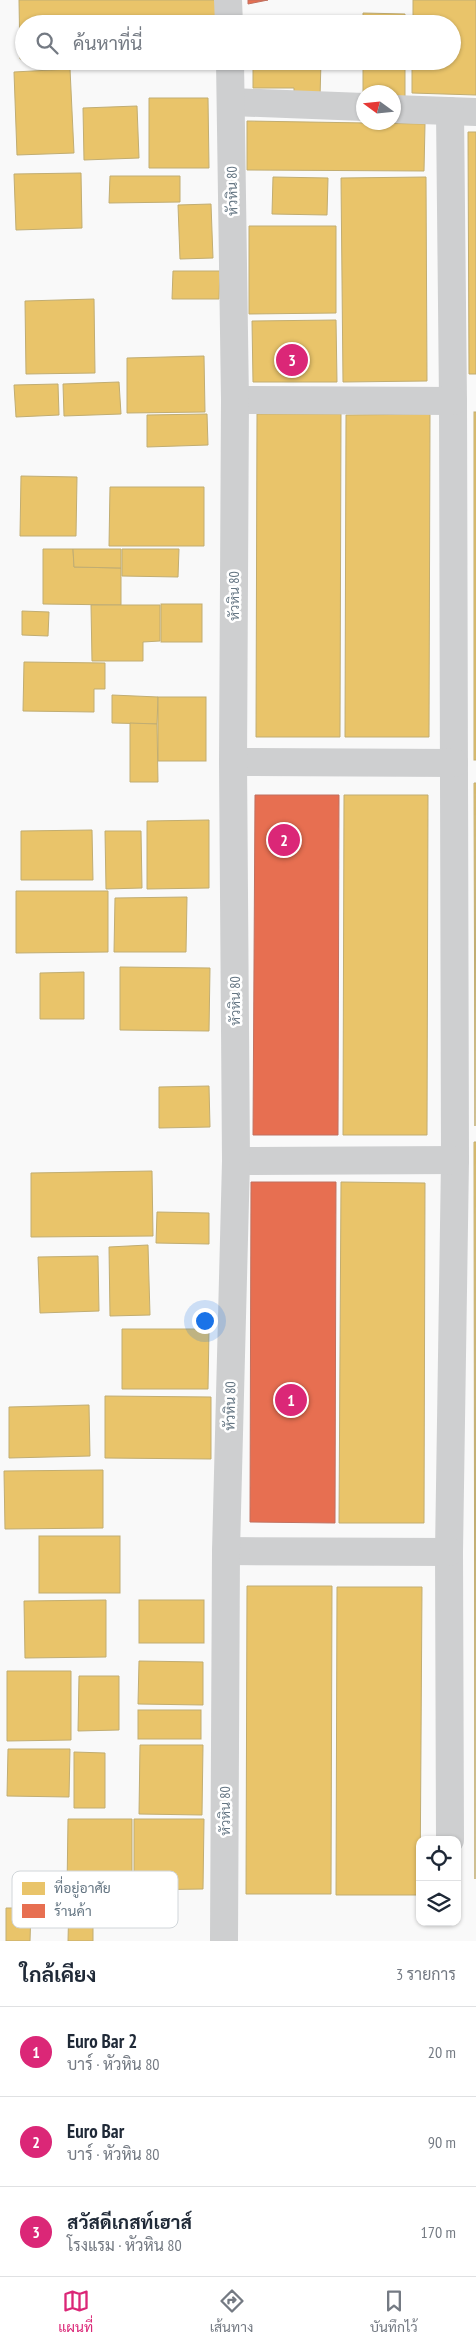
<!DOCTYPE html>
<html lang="th">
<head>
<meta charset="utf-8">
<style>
	:root { --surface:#fff; --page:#f6f6f7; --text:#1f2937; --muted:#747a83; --line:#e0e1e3; --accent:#db2777 }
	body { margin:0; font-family:"PT Sans Narrow",Sarabun,sans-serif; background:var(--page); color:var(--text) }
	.controls { position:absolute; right:15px; bottom:15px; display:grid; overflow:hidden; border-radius:10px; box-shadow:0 1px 4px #0004 }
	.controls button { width:45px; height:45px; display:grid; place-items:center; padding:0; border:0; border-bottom:1px solid var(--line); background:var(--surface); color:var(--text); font:25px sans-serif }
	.compass { position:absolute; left:356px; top:85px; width:45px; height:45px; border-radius:50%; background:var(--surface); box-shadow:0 1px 4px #0004; rotate:285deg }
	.you { position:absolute; left:204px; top:1320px; width:18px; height:18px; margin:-12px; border:4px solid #fff; border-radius:50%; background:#1a73e8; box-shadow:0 0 0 8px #1a73e833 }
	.badge { display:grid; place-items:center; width:32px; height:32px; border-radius:50%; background:var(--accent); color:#fff; font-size:16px; font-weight:700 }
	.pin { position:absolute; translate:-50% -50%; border:2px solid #fff; box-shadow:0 1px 5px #0006 }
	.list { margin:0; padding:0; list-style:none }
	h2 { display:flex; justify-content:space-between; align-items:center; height:65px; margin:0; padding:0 20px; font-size:21px }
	h2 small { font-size:16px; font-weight:400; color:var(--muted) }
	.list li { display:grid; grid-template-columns:32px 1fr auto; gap:15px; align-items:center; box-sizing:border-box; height:90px; padding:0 20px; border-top:1px solid var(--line) }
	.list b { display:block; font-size:19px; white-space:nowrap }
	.list p { margin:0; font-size:16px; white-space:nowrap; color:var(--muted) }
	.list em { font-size:16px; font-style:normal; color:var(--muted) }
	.icon { flex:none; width:28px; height:28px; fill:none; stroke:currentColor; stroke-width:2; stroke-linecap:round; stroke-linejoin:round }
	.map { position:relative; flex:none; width:476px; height:1941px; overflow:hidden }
	.search { position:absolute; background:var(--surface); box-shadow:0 1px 4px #0004; left:15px; right:15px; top:15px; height:55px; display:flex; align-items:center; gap:12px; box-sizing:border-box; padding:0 18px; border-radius:28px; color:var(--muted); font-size:19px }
	.sheet { height:335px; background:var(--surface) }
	nav { display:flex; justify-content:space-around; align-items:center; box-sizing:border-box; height:70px; border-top:1px solid var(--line); background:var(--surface); font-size:14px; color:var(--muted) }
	nav a { display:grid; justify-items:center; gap:2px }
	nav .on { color:var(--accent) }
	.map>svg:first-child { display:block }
	.homes { fill:#e9c46a; stroke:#c1ad72 }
	.shops { fill:#e76f51; stroke:#c07160 }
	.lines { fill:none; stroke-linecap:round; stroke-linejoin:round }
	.street { stroke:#cecfd0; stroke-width:28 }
	.labels { text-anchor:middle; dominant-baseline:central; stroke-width:5; stroke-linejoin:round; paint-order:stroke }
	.street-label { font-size:14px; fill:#657683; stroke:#fff }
	.key { fill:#fff; stroke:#d1d6da; stroke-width:1 }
	.key-label { font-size:14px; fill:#657683 }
</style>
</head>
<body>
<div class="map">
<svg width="476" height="1941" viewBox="0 0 476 1941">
	<rect width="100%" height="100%" fill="#f9f9f9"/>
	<g class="homes">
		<path d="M19 0H216L217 24H24V59H20Z"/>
		<path d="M413 0H476V95L412 93V61H452V24H413Z"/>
		<path d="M363 13 405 14V24H363Z"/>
		<path d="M253 61H321L320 97H294V88H253Z"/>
		<path d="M363 61H405V98H394V92H364L363 98Z"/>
		<path d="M70 69 74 153 17 155 14 72Z"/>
		<path d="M149 98H208L209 168H149Z"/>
		<path d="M137 106 139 158 84 160 83 108Z"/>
		<path d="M247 121 425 124 424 171 247 170Z"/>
		<path d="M468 132H476V374H469Z"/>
		<path d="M81 173 82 228 16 230 14 174Z"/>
		<path d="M110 176H180V202L109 203Z"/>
		<path d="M273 177 328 178 327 215 272 214Z"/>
		<path d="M426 177 427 381 343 382 341 178Z"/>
		<path d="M211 204 213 258 180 259 178 205Z"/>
		<path d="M249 226H336V313L249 314Z"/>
		<path d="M173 271H220L219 299H172Z"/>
		<path d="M94 299 95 373 26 374 25 301Z"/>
		<path d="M336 320 337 382H253L252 321Z"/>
		<path d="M204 356 205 412 127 413V358Z"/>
		<path d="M119 382 121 414 64 416 63 384Z"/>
		<path d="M58 384 59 415 16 417 14 385Z"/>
		<rect x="474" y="412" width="2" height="348"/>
		<path d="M207 414 208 445 147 447V415Z"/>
		<path d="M257 414H341L340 737H256Z"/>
		<path d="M430 414 429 737H345L346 415Z"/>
		<path d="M21 476 77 477 76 536H20Z"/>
		<path d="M110 487H204V546H109Z"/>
		<path d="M43 549H73L74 567 121 568V605L43 604Z"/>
		<path d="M73 549H121V568L74 567Z"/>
		<path d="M122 549H179L178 577 122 576Z"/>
		<rect x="161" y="604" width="41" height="38"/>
		<path d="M91 605H160V641L143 642V661H92Z"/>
		<path d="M22 611 49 612 48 636 22 635Z"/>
		<path d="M24 662 105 663V689H94V712L23 711Z"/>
		<path d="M112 695 158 697 157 724 112 723Z"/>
		<rect x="158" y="697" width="48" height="64"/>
		<path d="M130 723 157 724 158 782H130Z"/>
		<path d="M474 783H476L475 1126Z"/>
		<path d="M344 795H428L427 1135H343Z"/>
		<path d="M209 820V888L147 889V821Z"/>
		<path d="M92 830 93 880H21V831Z"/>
		<path d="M105 831H141L142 888 106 889Z"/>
		<path d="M16 891H108V952L16 953Z"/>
		<path d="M187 897 186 952H114L115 898Z"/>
		<path d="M120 967 210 968 209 1031 120 1030Z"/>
		<path d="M84 972V1019H40V973Z"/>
		<path d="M209 1086 210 1127 159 1128V1087Z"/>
		<path d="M474 1142H476L475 1879Z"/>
		<path d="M152 1171 153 1236 31 1237V1173Z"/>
		<path d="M341 1182 425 1183 424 1523H339Z"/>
		<path d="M157 1212 209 1213V1244L156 1243Z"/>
		<path d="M148 1245 150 1315 110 1316 109 1247Z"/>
		<path d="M98 1256 99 1311 40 1313 38 1257Z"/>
		<path d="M122 1329H209L208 1389H122Z"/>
		<path d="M105 1396 211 1397V1459L105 1458Z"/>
		<path d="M89 1405 90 1456 9 1458V1407Z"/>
		<path d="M103 1470V1528L5 1529 4 1471Z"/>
		<rect x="39" y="1536" width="81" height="57"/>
		<path d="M247 1586H332L331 1894H246Z"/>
		<path d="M337 1587H422L420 1895H336Z"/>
		<path d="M106 1600V1657L25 1658 24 1601Z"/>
		<rect x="139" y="1600" width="65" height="43"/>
		<path d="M139 1661 203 1662V1705L138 1704Z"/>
		<path d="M7 1671H71V1740L7 1741Z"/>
		<path d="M79 1676H119V1730L78 1731Z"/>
		<rect x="138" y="1710" width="63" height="29"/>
		<path d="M140 1745H203L202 1815 139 1814Z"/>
		<path d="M8 1749H70L69 1797 7 1796Z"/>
		<path d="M74 1752 105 1753V1808H74Z"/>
		<path d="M68 1819H132V1889L67 1890Z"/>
		<path d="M134 1819H204L203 1889 134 1890Z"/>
		<path d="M69 1899 93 1900V1941H68Z"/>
		<path d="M6 1908H31L30 1941H6Z"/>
	</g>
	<g class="shops">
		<path d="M248 0H268L248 4Z"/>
		<path d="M255 795H339L338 1135H253Z"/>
		<path d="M251 1182H336L335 1523 250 1522Z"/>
	</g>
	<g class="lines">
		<g class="street">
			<path d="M228 0 229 24"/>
			<path d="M231 102 364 107"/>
			<path d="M394 109 476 112"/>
			<path d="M450 111 453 401 455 1160 449 1552 450 1840"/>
			<path d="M235 400 453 401"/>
			<path d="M233 762 454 763"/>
			<path d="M236 1161 455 1160"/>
			<path d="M226 1551 449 1552"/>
			<path d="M224 1941 226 1551 236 1161 233 762 235 400 230 61"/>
		</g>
	</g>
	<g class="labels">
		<g class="street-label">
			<text transform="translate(232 191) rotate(-91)">หัวหิน 80</text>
			<text transform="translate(234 596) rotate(-90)">หัวหิน 80</text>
			<text transform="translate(235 1001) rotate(-90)">หัวหิน 80</text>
			<text transform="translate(230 1406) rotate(-89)">หัวหิน 80</text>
			<text transform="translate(225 1811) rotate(-90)">หัวหิน 80</text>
		</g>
	</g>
	<rect x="12" y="1871" width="166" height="57" rx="8" class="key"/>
	<rect x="22" y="1882" width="23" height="13" fill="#e9c46a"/>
	<rect x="22" y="1904" width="23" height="14" fill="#e76f51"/>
	<g class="key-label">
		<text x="54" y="1893">ที่อยู่อาศัย</text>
		<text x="54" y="1916">ร้านค้า</text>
	</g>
</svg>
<div class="controls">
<button><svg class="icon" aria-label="locate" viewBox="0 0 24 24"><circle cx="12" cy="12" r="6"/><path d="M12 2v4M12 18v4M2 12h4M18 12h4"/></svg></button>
<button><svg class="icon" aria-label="layers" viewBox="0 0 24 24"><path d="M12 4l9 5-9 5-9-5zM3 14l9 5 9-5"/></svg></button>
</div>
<svg class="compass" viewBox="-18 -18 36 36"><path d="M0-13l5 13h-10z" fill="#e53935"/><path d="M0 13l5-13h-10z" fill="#747a83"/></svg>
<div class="you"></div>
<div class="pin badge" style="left:291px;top:1400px">1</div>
<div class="pin badge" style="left:284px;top:840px">2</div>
<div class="pin badge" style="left:292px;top:360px">3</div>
<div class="search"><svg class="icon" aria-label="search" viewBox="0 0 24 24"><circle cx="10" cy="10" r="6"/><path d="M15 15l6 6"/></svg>ค้นหาที่นี่</div>
</div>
<section class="sheet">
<h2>ใกล้เคียง<small>3 รายการ</small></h2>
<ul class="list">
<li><span class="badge">1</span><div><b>Euro Bar 2</b><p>บาร์ · หัวหิน 80</p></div><em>20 m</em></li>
<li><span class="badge">2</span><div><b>Euro Bar</b><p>บาร์ · หัวหิน 80</p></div><em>90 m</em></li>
<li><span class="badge">3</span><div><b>สวัสดีเกสท์เฮาส์</b><p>โรงแรม · หัวหิน 80</p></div><em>170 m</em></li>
</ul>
</section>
<nav>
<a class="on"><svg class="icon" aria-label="map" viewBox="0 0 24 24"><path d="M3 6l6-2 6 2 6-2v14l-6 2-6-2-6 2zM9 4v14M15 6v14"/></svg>แผนที่</a>
<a><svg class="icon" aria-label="directions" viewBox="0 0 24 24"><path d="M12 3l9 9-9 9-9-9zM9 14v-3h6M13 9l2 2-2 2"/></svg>เส้นทาง</a>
<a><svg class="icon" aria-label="saved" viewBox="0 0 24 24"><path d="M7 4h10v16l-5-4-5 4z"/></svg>บันทึกไว้</a>
</nav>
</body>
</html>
